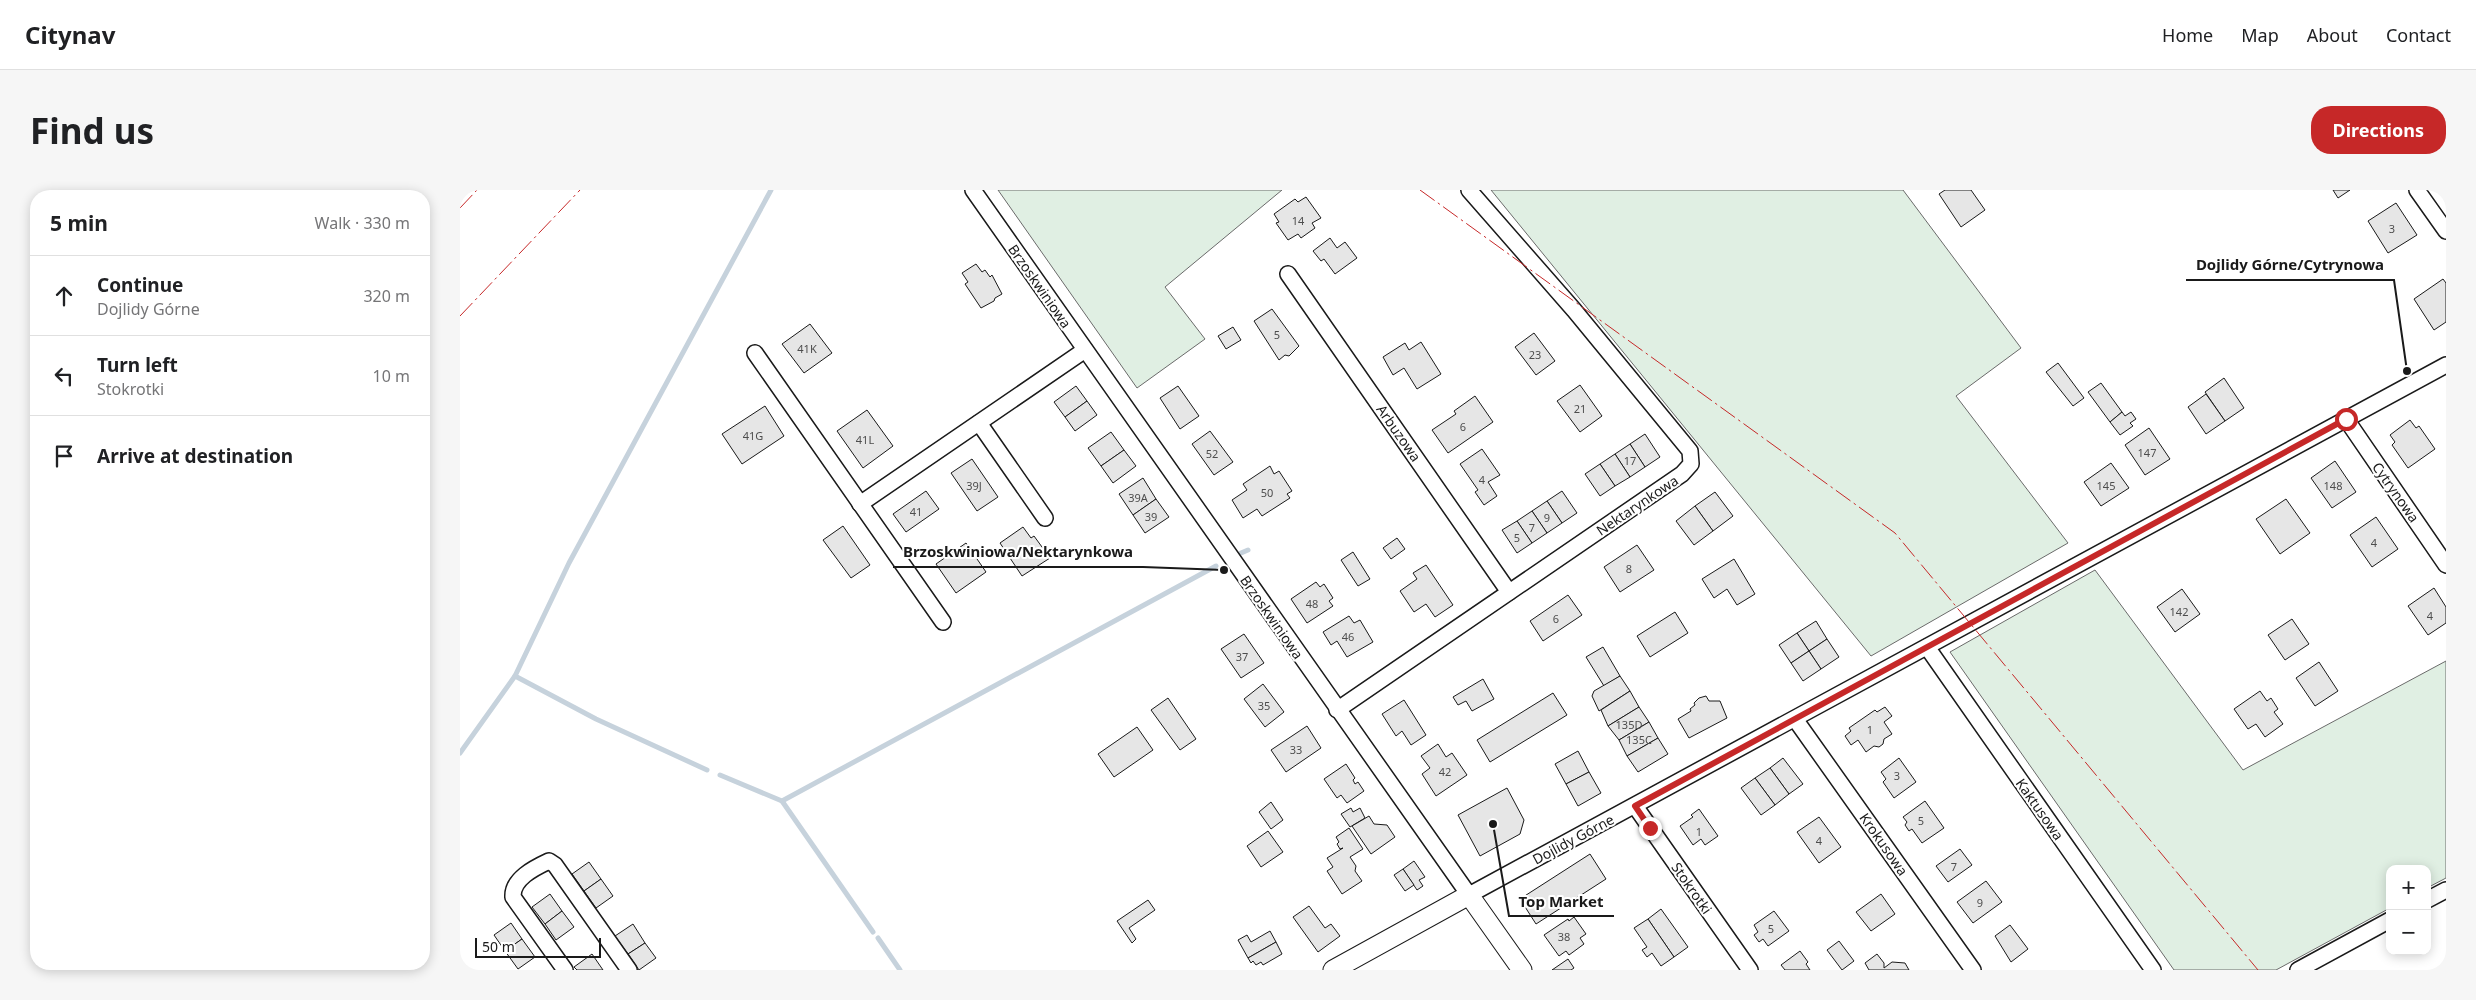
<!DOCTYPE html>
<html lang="en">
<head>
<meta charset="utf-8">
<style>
	:root { --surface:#fff; --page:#f6f6f6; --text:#202124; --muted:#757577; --line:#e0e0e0; --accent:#c62828 }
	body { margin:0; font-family:"Noto Sans",sans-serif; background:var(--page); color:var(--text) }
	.controls { position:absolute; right:15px; bottom:15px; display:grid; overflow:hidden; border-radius:10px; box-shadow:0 2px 12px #0003 }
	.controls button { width:45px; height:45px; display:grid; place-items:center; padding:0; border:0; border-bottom:1px solid var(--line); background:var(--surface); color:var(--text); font:25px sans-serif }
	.scale { position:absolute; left:15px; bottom:12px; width:126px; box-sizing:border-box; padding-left:5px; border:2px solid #1a1a1a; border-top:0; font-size:14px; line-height:18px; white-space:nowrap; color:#1a1a1a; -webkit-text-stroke:4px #fff; paint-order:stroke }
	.stop { position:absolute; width:15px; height:15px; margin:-11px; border:4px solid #c62828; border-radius:50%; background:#fff }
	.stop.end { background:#c62828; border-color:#fff; box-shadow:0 1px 5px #0008 }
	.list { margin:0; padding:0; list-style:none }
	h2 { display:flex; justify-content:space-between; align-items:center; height:65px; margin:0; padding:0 20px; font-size:21px }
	h2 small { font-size:16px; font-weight:400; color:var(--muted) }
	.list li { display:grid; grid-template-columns:32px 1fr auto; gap:15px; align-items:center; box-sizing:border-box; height:80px; padding:0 20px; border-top:1px solid var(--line) }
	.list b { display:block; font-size:19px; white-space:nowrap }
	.list p { margin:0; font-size:16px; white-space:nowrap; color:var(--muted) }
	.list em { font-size:16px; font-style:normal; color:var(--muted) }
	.icon { flex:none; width:28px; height:28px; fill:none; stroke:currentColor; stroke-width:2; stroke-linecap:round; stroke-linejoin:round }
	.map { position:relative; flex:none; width:1986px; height:780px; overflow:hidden; border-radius:20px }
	header { display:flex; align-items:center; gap:30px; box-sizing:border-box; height:70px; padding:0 25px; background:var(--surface); border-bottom:1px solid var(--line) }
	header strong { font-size:24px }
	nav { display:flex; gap:28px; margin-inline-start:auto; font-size:18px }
	.intro { display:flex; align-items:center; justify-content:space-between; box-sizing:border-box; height:120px; padding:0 30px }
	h1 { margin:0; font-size:35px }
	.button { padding:12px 22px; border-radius:20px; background:var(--accent); color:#fff; font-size:18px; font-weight:700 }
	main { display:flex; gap:30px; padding:0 30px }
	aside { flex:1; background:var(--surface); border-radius:20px; box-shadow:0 2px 12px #0003 }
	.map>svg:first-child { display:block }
	.green { fill:#e0efe3; stroke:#6a6a6a }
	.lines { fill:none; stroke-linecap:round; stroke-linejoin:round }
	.stream { stroke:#c6d2dc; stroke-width:5 }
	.building { fill:#e6e6e6; stroke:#1a1a1a }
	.minor-casing { stroke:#1a1a1a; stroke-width:18 }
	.tertiary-casing { stroke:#1a1a1a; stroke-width:21 }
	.minor { stroke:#fff; stroke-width:15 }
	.tertiary { stroke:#fff; stroke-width:19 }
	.power { stroke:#c62828; stroke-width:1; stroke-dasharray:18 4 2.5 4; stroke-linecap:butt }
	.route { stroke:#c62828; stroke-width:6 }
	.labels { text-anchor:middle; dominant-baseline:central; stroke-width:4; stroke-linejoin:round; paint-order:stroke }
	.number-label { font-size:11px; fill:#4d4d4d }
	.street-label { font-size:14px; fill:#1a1a1a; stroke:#fff }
	.leader { fill:none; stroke:#1a1a1a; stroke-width:2 }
	.callout-dot { fill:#1a1a1a; stroke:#fff; stroke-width:2 }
	.callout-label { font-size:15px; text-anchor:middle; font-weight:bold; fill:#1a1a1a; stroke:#fff; stroke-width:4; stroke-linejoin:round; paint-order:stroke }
</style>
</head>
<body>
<header>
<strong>Citynav</strong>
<nav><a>Home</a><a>Map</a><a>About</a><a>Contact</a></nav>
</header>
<div class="intro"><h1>Find us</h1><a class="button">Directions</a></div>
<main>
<aside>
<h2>5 min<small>Walk · 330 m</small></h2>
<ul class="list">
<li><svg class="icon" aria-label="ahead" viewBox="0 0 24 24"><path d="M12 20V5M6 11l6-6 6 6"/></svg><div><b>Continue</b><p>Dojlidy Górne</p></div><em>320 m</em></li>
<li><svg class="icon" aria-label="left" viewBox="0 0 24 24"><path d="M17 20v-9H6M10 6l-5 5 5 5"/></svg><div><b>Turn left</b><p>Stokrotki</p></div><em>10 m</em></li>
<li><svg class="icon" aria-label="arrive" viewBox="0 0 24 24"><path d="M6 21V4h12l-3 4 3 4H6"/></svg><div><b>Arrive at destination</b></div></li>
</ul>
</aside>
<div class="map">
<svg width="1986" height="780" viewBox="0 0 1986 780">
	<rect width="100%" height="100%" fill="#fff"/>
	<g class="green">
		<path d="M538 0H822L705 97 745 149 677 198Z"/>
		<path d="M1031 0H1443L1561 158 1496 206 1608 353 1411 466Z"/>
		<path d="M1635 380 1783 580 1986 471V688L1967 698V679H1930V718L1816 780H1714L1490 462Z"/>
	</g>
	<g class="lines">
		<g class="stream">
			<path d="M781 363 788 360"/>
			<path d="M55 486 136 529 247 580"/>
			<path d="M0 563 55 486 109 373 311 0"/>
			<path d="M260 585 322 611 756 376"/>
			<path d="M322 611 413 742"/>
			<path d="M418 748 440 780"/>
		</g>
	</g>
	<g class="building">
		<path d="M1485 0H1511L1525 20 1501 37 1479 4Z"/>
		<path d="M1873 0H1890L1878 8Z"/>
		<path d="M846 7 861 28 852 33 855 38 841 48 838 44 828 50 816 33 819 32 814 24 835 9 838 12Z"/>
		<path d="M1936 13 1957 45 1928 63 1908 31Z"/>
		<path d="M870 48 877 58 885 52 897 68 875 84 864 69 861 71 853 61Z"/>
		<path d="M516 74 522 82 525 80 530 87 532 85 542 104 535 108 534 111 521 118 505 94 508 92 502 83Z"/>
		<path d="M1983 89 1986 93V132L1974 140 1954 109Z"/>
		<path d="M812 119 839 156 829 166 825 165 819 170 794 131Z"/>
		<path d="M350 134 372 163 344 183 322 154Z"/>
		<path d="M773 137 781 150 766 159 758 146Z"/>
		<path d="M1074 143 1095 171 1076 185 1055 157Z"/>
		<path d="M961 152 981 184 957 199 944 178 933 185 923 167 945 153 949 160Z"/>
		<path d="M1598 173 1624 208 1613 216 1586 182Z"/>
		<path d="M1764 188 1784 218 1765 231 1745 202Z"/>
		<path d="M1641 193 1662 222 1650 232 1628 202Z"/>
		<path d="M1120 195 1142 226 1120 242 1097 211Z"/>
		<path d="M616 196 627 211 605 227 594 212Z"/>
		<path d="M718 196 739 226 720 239 700 208Z"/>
		<path d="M1746 204 1765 231 1746 244 1728 217Z"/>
		<path d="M1015 206 1033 232 988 263 972 240 996 224 994 221Z"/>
		<path d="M627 211 637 225 615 241 605 227Z"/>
		<path d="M305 216 324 246 282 274 262 244Z"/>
		<path d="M407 220 433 256 403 278 377 241Z"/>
		<path d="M1662 222 1665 226 1671 222 1676 229 1670 233 1673 236 1660 245 1650 232Z"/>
		<path d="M1950 230 1956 238 1959 236 1975 259 1948 278 1932 255 1935 252 1930 245Z"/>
		<path d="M1689 238 1710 269 1685 285 1665 255Z"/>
		<path d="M750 241 773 272 754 285 732 254Z"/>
		<path d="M651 242 664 260 641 276 628 258Z"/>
		<path d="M1185 244 1200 267 1185 277 1170 254Z"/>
		<path d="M1170 254 1185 277 1170 287 1155 264Z"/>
		<path d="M1022 259 1040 285 1028 292 1037 306 1024 315 1015 302 1018 300 1000 274Z"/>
		<path d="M664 260 676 276 653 293 641 276Z"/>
		<path d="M1155 264 1170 287 1155 296 1140 274Z"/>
		<path d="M512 269 538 307 517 321 491 283Z"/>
		<path d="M1875 271 1896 302 1872 318 1851 288Z"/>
		<path d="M1651 273 1669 298 1641 316 1624 292Z"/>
		<path d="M1140 274 1155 296 1140 306 1125 284Z"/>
		<path d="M810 276 814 284 819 281 832 301 827 304 830 308 802 326 797 319 783 328 772 310 787 300 783 294Z"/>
		<path d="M683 288 696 309 673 325 659 304Z"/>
		<path d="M466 301 479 319 446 342 433 324Z"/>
		<path d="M1102 301 1117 323 1102 333 1087 311Z"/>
		<path d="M1255 302 1273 326 1253 341 1235 316Z"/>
		<path d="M696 309 709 327 685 343 673 325Z"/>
		<path d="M1826 309 1850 343 1820 364 1796 329Z"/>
		<path d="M1087 311 1102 333 1087 343 1072 321Z"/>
		<path d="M1235 316 1253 341 1234 355 1216 331Z"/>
		<path d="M1072 321 1087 343 1072 353 1057 331Z"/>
		<path d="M1916 327 1938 359 1912 377 1890 345Z"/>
		<path d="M1057 331 1072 353 1057 363 1042 340Z"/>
		<path d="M383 336 410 375 391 388 363 350Z"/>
		<path d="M563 337 571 348 574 346 590 368 562 386 540 353Z"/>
		<path d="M937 348 945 359 931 369 923 358Z"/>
		<path d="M506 353 526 382 496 403 476 374Z"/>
		<path d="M1177 355 1194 380 1160 402 1144 377Z"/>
		<path d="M893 362 910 389 898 396 881 370Z"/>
		<path d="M1274 369 1295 404 1277 415 1267 399 1254 408 1242 389Z"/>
		<path d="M966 375 993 415 975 427 966 414 954 422 940 401 957 389 953 383Z"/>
		<path d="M856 392 860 397 864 394 873 408 869 411 873 416 847 433 831 409Z"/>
		<path d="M1974 398 1986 417V433L1968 445 1948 416Z"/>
		<path d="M1722 399 1740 424 1715 442 1697 417Z"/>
		<path d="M1108 405 1122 425 1083 451 1070 431Z"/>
		<path d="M1215 422 1228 443 1190 467 1177 446Z"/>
		<path d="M889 426 894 433 900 430 913 452 887 467 877 451 871 455 863 442Z"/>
		<path d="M1832 429 1849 454 1825 470 1808 445Z"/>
		<path d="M1356 431 1367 449 1349 461 1337 443Z"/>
		<path d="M1337 443 1349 461 1331 473 1319 455Z"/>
		<path d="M784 444 804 473 781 488 761 459Z"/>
		<path d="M1367 449 1379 467 1361 479 1349 461Z"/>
		<path d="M1143 457 1160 486 1144 496 1126 467Z"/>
		<path d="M1349 461 1361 479 1343 491 1331 473Z"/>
		<path d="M1859 472 1878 501 1855 516 1836 488Z"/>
		<path d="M1160 486 1170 501 1139 521 1132 506 1134 501Z"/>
		<path d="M1023 489 1034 509 1012 521 1006 511 998 515 993 507Z"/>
		<path d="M803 494 824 522 805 537 784 509Z"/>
		<path d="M1170 501 1179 517 1148 536 1141 520Z"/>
		<path d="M1800 501 1807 511 1811 508 1818 519 1814 522 1823 534 1805 547 1796 534 1788 539 1774 519Z"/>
		<path d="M1093 503 1107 525 1030 572 1017 550Z"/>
		<path d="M1246 506 1249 511H1260L1267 528 1229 548 1218 529 1231 521 1230 519 1235 515 1234 513 1239 508Z"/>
		<path d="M708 508 736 549 720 560 691 520Z"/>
		<path d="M944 510 966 545 951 555 942 541 936 546 922 524Z"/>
		<path d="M1179 517 1189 532 1159 550 1148 536Z"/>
		<path d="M1425 517 1432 526 1424 532 1432 544 1424 549 1423 554 1419 557 1414 556 1406 562 1398 550 1391 555 1385 546 1391 541 1389 538 1415 520 1417 522Z"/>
		<path d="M1189 532 1198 548 1167 566 1159 550Z"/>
		<path d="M847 536 861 558 826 582 811 560Z"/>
		<path d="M677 537 693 560 654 587 638 564Z"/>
		<path d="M1198 548 1208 564 1178 582 1167 566Z"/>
		<path d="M978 554 986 567 992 563 1007 585 976 606 962 584 970 578 961 566Z"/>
		<path d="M1118 561 1129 582 1106 594 1095 574Z"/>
		<path d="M1323 568 1343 594 1329 604 1310 578Z"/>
		<path d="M1439 568 1456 592 1434 608 1423 592 1426 589 1421 582Z"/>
		<path d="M886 574 895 588 893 590 895 594 898 592 904 601 887 613 881 605 877 608 864 589Z"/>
		<path d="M1310 578 1329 604 1315 615 1295 588Z"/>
		<path d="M1129 582 1141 603 1118 616 1106 594Z"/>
		<path d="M1295 588 1315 615 1301 625 1281 598Z"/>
		<path d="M1047 598 1064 630 1060 644 1020 666 998 625Z"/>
		<path d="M1465 611 1484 638 1462 653 1452 639 1449 641 1445 635 1447 632 1443 627Z"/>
		<path d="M811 612 823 630 811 639 799 622Z"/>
		<path d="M891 618 893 622 900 618 905 628 890 637 881 624Z"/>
		<path d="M1239 619 1258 646 1245 655 1241 649 1233 655 1220 636 1233 627 1231 625Z"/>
		<path d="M909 626 914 634 927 635 935 647 911 664 892 636Z"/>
		<path d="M1359 627 1381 657 1359 673 1337 642Z"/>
		<path d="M889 638 903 659 890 667 896 676 895 681 902 691 882 704 867 681 873 677 867 668 883 658 880 659 877 654 879 652 876 647Z"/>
		<path d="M808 641 823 662 801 677 787 656Z"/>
		<path d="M1500 659 1512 675 1488 692 1476 676Z"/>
		<path d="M1130 664 1146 689 1076 734 1060 709Z"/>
		<path d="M954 671 965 687 959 690 963 696 957 700 943 679Z"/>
		<path d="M129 672 141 689 124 701 112 684Z"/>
		<path d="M943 679 954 695 945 701 934 685Z"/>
		<path d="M141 689 153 706 136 718 124 701Z"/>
		<path d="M1526 691 1542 712 1513 733 1497 712Z"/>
		<path d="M90 704 102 721 85 734 72 717Z"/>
		<path d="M1421 704 1435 724 1411 741 1396 722Z"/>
		<path d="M688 710 695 720 669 738 676 749 672 753 657 731Z"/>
		<path d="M849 716 865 738 871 734 880 746 858 762 833 727Z"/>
		<path d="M1201 719 1228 757 1214 767 1188 729Z"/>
		<path d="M102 721 114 737 96 750 85 734Z"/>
		<path d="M1314 721 1329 741 1308 756 1303 749 1299 752 1294 745 1298 742 1294 735Z"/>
		<path d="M1114 727 1126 744 1120 748 1124 754 1109 765 1106 761 1099 766 1084 745 1108 729 1109 731Z"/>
		<path d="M1188 729 1214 767 1201 776 1192 763 1187 767 1182 760 1187 757 1174 738Z"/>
		<path d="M51 733 62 749 45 761 34 745Z"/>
		<path d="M173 734 185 753 168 764 155 746Z"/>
		<path d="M1550 735 1568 759 1551 772 1535 746Z"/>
		<path d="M810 741 816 752 788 768 778 750 787 745 791 752Z"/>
		<path d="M62 749 75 767 58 779 45 761Z"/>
		<path d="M1379 751 1394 771 1382 780 1367 760Z"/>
		<path d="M816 752 822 764 803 775 801 772 796 775 793 771 791 773 788 768Z"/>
		<path d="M185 753 196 768 179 780 168 764Z"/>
		<path d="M1340 761 1348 772 1346 774 1350 780H1325L1321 775Z"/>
		<path d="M132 764 143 780H117L114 777Z"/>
		<path d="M1417 764 1424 773V778L1432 772 1445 773 1449 780H1409L1405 773Z"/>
		<path d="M1108 769 1114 778 1111 780H1092Z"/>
	</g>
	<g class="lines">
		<g class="minor-casing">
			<g id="minor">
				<path d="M513 0 1009 705 1986 175"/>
				<path d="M1957 0 1986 41"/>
				<path d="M828 84 1049 402"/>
				<path d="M295 163 483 432"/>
				<path d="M1886 229 1986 375"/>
				<path d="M519 233 585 328"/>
				<path d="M400 314 625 160"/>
				<path d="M1467 457 1693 780"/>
				<path d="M877 520 1222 284 1231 274 1230 261 1114 120 1009 0"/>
				<path d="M1335 529 1513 780"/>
				<path d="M1175 616 1290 780"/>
				<path d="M1967 710 1986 700"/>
				<path d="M105 780 53 707C52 689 74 678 89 671L95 675 169 780"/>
				<path d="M1838 780 1930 730"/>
			</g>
		</g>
		<g class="tertiary-casing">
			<path id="tertiary" d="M873 780 1009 705 1062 780"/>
		</g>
		<use href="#minor" class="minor"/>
		<use href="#tertiary" class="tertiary"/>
		<g class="power">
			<path d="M960 0 1435 343 1798 780"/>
			<path d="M0 18 17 0"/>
			<path d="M0 126 120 0"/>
		</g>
	</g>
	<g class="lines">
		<path class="route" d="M1190 638 1175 616 1886 229"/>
	</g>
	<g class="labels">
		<g class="number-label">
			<text x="838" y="30">14</text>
			<text x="1932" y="38">3</text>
			<text x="817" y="144">5</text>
			<text x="347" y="158">41K</text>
			<text x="1075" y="164">23</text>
			<text x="1120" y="218">21</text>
			<text x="1003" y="236">6</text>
			<text x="293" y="245">41G</text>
			<text x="405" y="249">41L</text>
			<text x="1687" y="262">147</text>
			<text x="752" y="263">52</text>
			<text x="1170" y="270">17</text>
			<text x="1022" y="289">4</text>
			<text x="514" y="295">39J</text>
			<text x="1646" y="295">145</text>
			<text x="1873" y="295">148</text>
			<text x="807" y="302">50</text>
			<text x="678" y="307">39A</text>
			<text x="456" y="321">41</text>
			<text x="691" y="326">39</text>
			<text x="1087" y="327">9</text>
			<text x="1072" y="337">7</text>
			<text x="1057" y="347">5</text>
			<text x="1914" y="352">4</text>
			<text x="1169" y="378">8</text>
			<text x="852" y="413">48</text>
			<text x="1719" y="421">142</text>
			<text x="1970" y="425">4</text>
			<text x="1096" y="428">6</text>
			<text x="888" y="446">46</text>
			<text x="782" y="466">37</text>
			<text x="804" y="515">35</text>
			<text x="1169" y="534">135D</text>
			<text x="1410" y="539">1</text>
			<text x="1179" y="549">135C</text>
			<text x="836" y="559">33</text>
			<text x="985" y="581">42</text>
			<text x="1437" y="585">3</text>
			<text x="1461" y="630">5</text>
			<text x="1239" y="641">1</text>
			<text x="1359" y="650">4</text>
			<text x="1494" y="676">7</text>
			<text x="1520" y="712">9</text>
			<text x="1311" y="738">5</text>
			<text x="1104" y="746">38</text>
		</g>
		<g class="street-label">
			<text transform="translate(580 96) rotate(55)">Brzoskwiniowa</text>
			<text transform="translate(939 243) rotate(55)">Arbuzowa</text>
			<text transform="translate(1936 302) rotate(55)">Cytrynowa</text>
			<text transform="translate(1177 315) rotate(-34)">Nektarynkowa</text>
			<text transform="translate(812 427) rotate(55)">Brzoskwiniowa</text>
			<text transform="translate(1580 619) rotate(55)">Kaktusowa</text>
			<text transform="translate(1113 649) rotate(-28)">Dojlidy Górne</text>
			<text transform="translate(1424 654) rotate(55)">Krokusowa</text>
			<text transform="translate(1232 698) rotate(55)">Stokrotki</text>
		</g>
	</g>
	<path class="leader" d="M1947 181L1934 90H1726M764 380L683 377H433M1033 634L1049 726H1154"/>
	<g class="callout-dot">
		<circle cx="1947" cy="181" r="5"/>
		<circle cx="764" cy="380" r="5"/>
		<circle cx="1033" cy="634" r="5"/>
	</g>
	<g class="callout-label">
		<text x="1830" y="80">Dojlidy Górne/Cytrynowa</text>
		<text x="558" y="367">Brzoskwiniowa/Nektarynkowa</text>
		<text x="1101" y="717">Top Market</text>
	</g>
</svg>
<div class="controls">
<button>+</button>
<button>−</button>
</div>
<div class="scale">50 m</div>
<div class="stop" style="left:1886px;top:229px"></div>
<div class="stop end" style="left:1190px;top:638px"></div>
</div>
</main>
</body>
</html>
